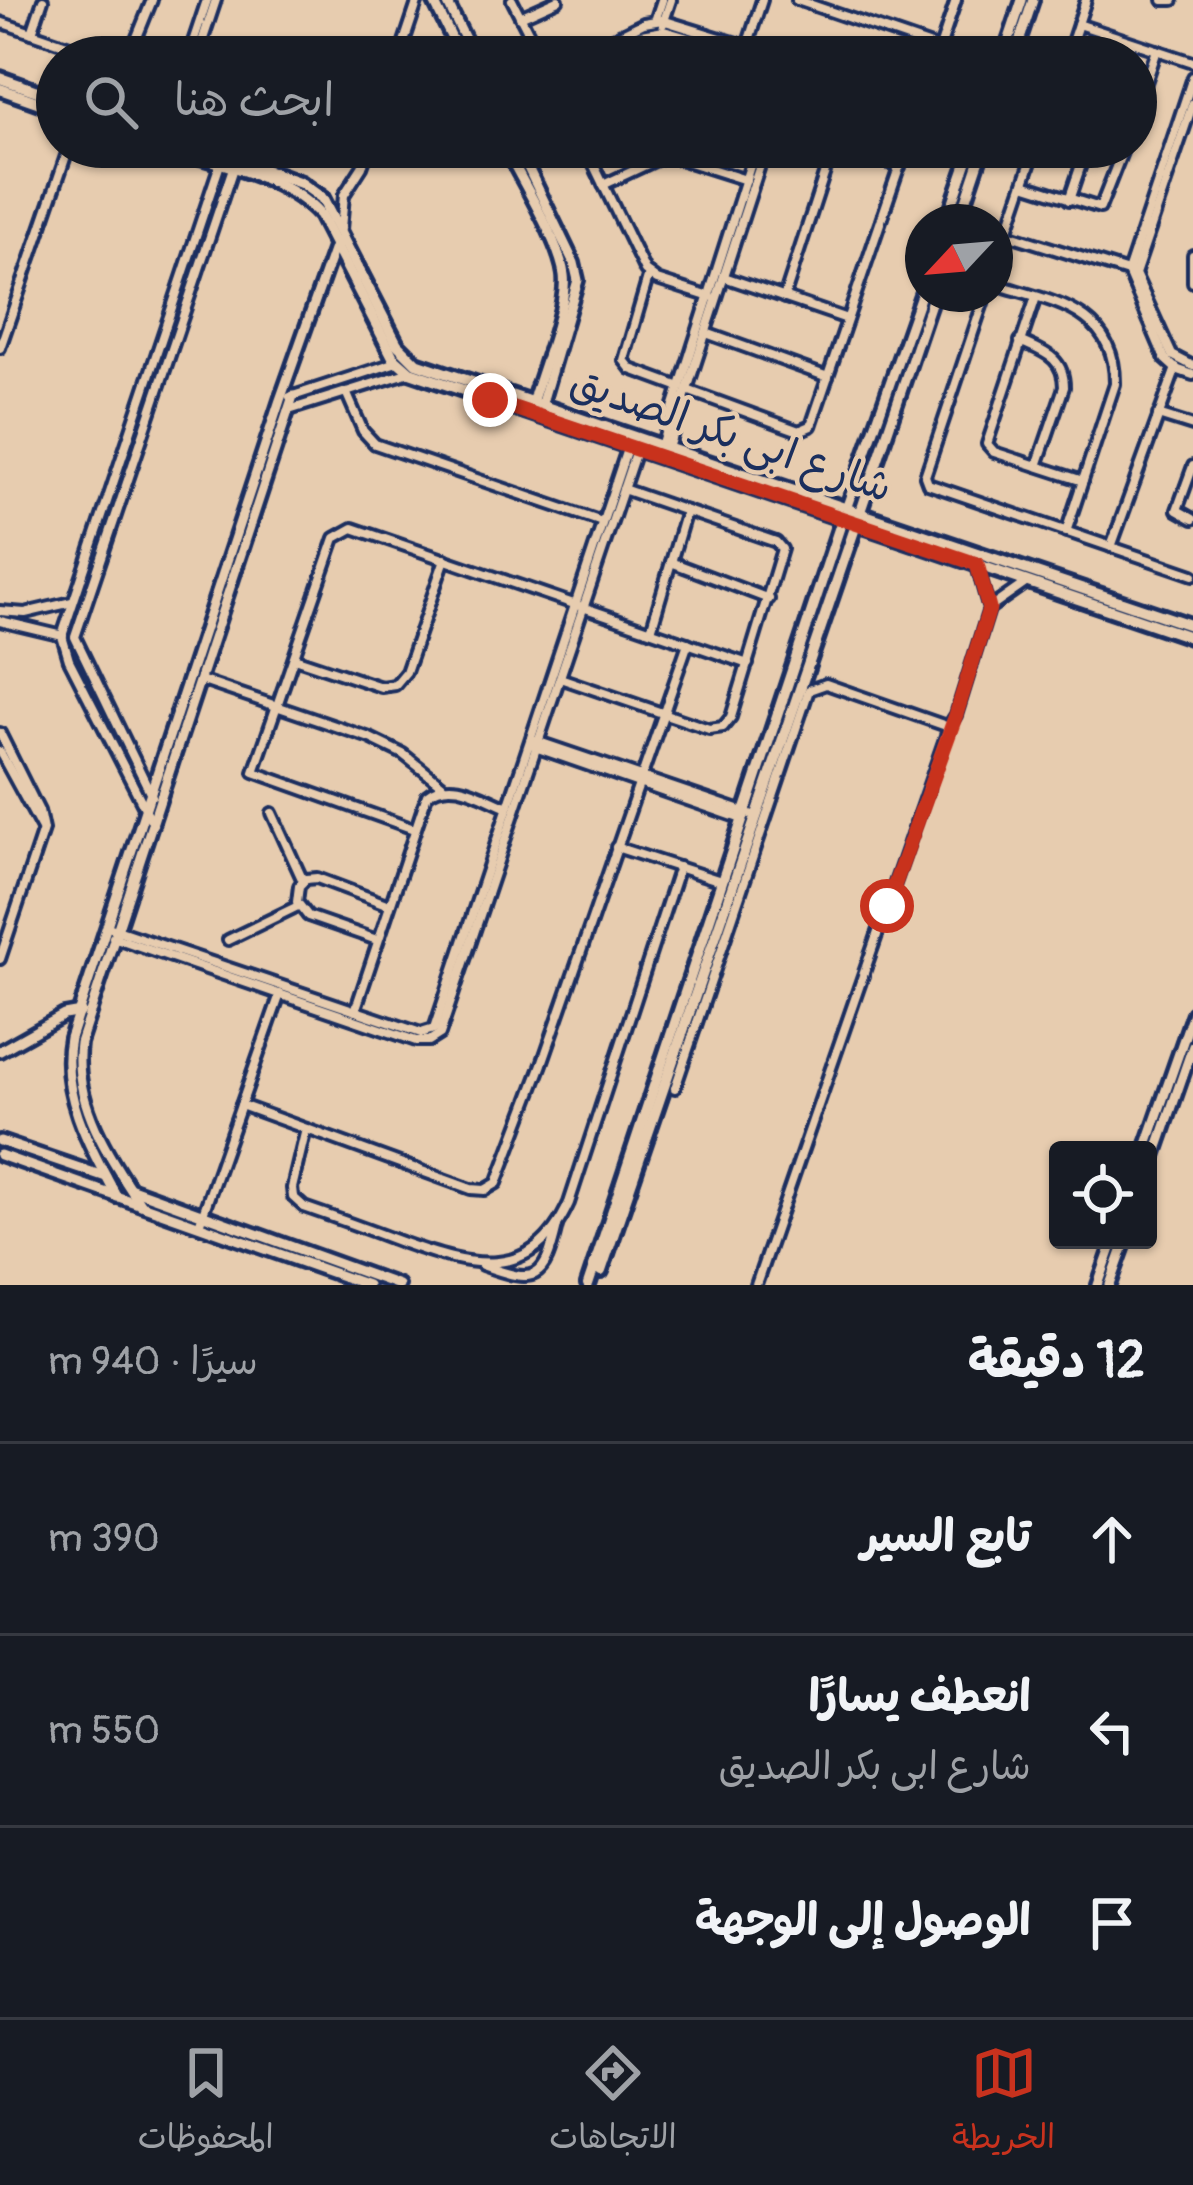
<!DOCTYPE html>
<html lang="ar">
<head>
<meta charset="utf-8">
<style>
	:root { --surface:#171b24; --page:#242831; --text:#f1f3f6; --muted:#9ea1a6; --line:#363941; --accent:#c8321e }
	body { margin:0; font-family:Pangolin,"Playpen Sans Arabic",sans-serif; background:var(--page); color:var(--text); direction:rtl }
	.controls { position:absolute; right:36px; bottom:36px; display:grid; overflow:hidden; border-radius:12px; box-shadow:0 3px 9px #0004 }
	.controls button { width:108px; height:108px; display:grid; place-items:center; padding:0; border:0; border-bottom:3px solid var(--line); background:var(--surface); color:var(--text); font:60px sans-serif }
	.compass { position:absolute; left:905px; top:204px; width:108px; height:108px; border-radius:50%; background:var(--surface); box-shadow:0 3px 9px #0004; rotate:244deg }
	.stop { position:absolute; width:36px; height:36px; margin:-27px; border:9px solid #c8321e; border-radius:50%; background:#fff }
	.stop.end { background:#c8321e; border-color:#fff; box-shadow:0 3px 12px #0008 }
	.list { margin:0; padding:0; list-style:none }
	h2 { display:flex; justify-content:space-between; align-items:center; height:156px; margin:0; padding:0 48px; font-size:51px }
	h2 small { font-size:39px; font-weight:400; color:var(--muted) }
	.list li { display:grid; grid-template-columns:78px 1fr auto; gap:36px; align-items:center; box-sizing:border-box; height:192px; padding:0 48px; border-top:3px solid var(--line) }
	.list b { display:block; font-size:45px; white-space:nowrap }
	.list p { margin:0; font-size:39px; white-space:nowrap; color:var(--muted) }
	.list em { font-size:39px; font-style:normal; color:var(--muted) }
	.icon { flex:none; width:66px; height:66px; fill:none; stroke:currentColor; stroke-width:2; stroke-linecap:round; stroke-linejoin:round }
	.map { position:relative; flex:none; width:1193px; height:1285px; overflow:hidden; direction:ltr }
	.search { position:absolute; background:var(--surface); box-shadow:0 3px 9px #0004; left:36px; right:36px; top:36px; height:132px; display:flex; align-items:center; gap:30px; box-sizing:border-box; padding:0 42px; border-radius:66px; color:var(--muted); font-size:45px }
	.sheet { height:732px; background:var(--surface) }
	nav { display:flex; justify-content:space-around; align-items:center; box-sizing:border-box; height:168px; border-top:3px solid var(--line); background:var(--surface); font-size:33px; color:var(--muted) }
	nav a { display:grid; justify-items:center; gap:6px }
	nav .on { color:var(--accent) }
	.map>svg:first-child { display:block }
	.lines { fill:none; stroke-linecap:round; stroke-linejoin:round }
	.minor-casing { stroke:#1b2f5e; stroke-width:16 }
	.tertiary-casing { stroke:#1b2f5e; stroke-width:18 }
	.secondary-casing { stroke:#1b2f5e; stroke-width:20 }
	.minor { stroke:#e7ccaf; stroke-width:8 }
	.tertiary { stroke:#e7ccaf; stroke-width:9 }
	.secondary { stroke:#e7ccaf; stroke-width:10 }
	.route { stroke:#c8321e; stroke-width:15 }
	.labels { text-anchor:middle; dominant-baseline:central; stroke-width:9; stroke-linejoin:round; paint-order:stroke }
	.street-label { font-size:42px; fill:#1b2f5e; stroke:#e7ccaf }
</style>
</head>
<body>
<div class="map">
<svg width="1193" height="1285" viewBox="0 0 1193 1285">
	<rect width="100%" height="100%" fill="#e7ccaf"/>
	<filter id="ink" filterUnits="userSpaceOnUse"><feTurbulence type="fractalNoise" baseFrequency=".00833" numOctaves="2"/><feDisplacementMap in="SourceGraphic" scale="24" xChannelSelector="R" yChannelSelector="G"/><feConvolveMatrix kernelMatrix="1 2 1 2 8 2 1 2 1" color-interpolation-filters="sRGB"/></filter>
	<g filter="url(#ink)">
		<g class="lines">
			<g class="minor-casing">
				<g id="minor">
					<path d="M512 0 541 57"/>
					<path d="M797 0 940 49"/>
					<path d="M1163 0H1173"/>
					<path d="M520 17 558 0"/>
					<path d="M655 21 662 0"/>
					<path d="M0 22 102 57"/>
					<path d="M663 24 671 0"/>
					<path d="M1078 24 1193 62"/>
					<path d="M32 33 43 0"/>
					<path d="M747 46 762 0"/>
					<path d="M129 57 152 0"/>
					<path d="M188 57 207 0"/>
					<path d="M197 57 216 0"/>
					<path d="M399 57 418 0"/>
					<path d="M575 57 644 23 662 20 782 57"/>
					<path d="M596 57 641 35 664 31 753 57"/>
					<path d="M937 57 956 0"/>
					<path d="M1067 57 1086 0"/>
					<path d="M1193 77 1128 272 1165 359 1176 369 1193 375"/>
					<path d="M1193 103 1135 274 1172 355 1193 366"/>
					<path d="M1136 112 1157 50"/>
					<path d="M585 147 645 271 657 280 710 297"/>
					<path d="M843 147 900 167"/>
					<path d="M1024 184 1100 208 1124 147"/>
					<path d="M603 185 667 155 746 180"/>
					<path d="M1069 200 1087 147"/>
					<path d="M341 229 344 195 362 167 369 147"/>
					<path d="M1007 234 1131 273"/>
					<path d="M1193 255V282"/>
					<path d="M995 268 1036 147"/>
					<path d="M649 274 624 360 631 369 680 387"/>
					<path d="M724 277 847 319"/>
					<path d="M995 284C1052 302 1116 309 1115 384L1066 532"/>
					<path d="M986 294 925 476 928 484 1193 575"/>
					<path d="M1036 297 987 444 994 452 1083 481"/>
					<path d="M784 298 833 147"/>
					<path d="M706 333 828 377"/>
					<path d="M1020 341C1044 352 1064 357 1064 387L1037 466"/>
					<path d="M0 348 69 147"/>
					<path d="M687 390 799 431 811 426 906 147"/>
					<path d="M346 392 363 431 375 444 602 522"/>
					<path d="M290 397 397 362"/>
					<path d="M289 410 410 372"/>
					<path d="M1158 415 1193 426"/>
					<path d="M661 446 756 147"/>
					<path d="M668 448 766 147"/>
					<path d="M1193 466 1177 510 1193 519"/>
					<path d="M1111 547 1176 368"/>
					<path d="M671 562 769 599"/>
					<path d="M990 608 1027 582"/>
					<path d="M0 611 25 613 72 602"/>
					<path d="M0 621 63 636"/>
					<path d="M651 630 686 511"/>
					<path d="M294 658 381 687 395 685 406 672 445 559"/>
					<path d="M560 678 709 729 723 727 731 717 782 549 776 542 623 489"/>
					<path d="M200 680 370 738 403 754 442 785"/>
					<path d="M0 733 39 811 43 830 0 959"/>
					<path d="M536 741 756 816"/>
					<path d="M535 747 742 819"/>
					<path d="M0 752 42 829"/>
					<path d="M152 796 75 637 234 165"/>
					<path d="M272 813 303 881"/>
					<path d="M153 824 69 660 62 636 221 161"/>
					<path d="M414 829 254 772 335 538 353 528 748 664"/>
					<path d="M616 847 721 881"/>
					<path d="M108 927 421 1033 434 1029 629 443"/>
					<path d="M113 937 416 1041H429L440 1034 638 445"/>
					<path d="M228 940 298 906"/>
					<path d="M377 940 308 916 297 902 299 886 306 879 317 878 389 905"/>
					<path d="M355 1011 427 795C452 775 482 797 508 807"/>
					<path d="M675 1088 809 690 826 684 949 727"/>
					<path d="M241 1105 471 1189 485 1190 497 1183 542 1064 688 643"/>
					<path d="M306 1129 292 1188 293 1197 304 1207C336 1218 369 1230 401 1242 468 1266 532 1285 569 1203L679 867"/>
					<path d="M199 1225 280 994"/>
					<path d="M482 1265C537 1285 544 1281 557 1226"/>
					<path d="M756 1285 950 724 956 715 989 609 977 566"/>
				</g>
			</g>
			<g class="tertiary-casing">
				<g id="tertiary">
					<path d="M433 0 461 57"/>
					<path d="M446 0 474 57"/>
					<path d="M1003 57 1022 0"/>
					<path d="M1014 57 1033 0"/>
					<path d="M505 147C521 180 560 242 564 275 568 304 541 372 532 403"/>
					<path d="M518 147 574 263 578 280 541 406"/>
					<path d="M946 222 972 147"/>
					<path d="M959 222 984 147"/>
					<path d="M846 509 923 289"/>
					<path d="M860 513 934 294"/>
					<path d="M0 1051 64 1015 81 1012"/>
					<path d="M0 1141 106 1177"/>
					<path d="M1145 1150 1193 1013"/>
					<path d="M0 1155 367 1285"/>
					<path d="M1148 1176 1193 1046"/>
					<path d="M132 1189 398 1285"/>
					<path d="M117 1197C91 1149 59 1094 70 1038L280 400 336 242"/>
					<path d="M141 1205C109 1158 72 1102 80 1043L293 396"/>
					<path d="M1098 1285 1114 1240"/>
					<path d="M1110 1285 1126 1240"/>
				</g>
			</g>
			<g class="secondary-casing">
				<g id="secondary">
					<path d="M0 78 57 98"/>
					<path d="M0 89 57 109"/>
					<path d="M169 147C220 165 283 174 320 215L393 357 410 372 1193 638"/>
					<path d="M203 147 301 183 322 198 397 344 416 363 1193 626"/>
					<path d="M601 1271 857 522"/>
					<path d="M588 1285 843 517"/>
				</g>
			</g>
			<use href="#minor" class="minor"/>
			<use href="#tertiary" class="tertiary"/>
			<use href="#secondary" class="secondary"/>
		</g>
	</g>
	<g class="lines" filter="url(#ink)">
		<path class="route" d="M490 400 977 564 989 609 956 715 887 906"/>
	</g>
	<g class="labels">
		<g class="street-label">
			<text transform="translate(731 435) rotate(19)">شارع ابى بكر الصديق</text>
		</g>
	</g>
</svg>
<div class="controls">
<button><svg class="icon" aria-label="locate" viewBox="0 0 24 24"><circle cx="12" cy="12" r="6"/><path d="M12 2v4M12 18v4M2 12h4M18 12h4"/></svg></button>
</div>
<svg class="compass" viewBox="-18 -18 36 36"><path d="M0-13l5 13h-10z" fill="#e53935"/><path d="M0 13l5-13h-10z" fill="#9ea1a6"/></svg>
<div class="stop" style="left:887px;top:906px"></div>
<div class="stop end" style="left:490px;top:400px"></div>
<div class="search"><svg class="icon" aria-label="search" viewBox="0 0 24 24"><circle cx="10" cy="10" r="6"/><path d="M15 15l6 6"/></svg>ابحث هنا</div>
</div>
<section class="sheet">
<h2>12 دقيقة<small>سيرًا · 940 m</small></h2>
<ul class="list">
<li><svg class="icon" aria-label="ahead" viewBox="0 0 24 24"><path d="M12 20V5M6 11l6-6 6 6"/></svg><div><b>تابع السير</b></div><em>390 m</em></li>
<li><svg class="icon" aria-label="left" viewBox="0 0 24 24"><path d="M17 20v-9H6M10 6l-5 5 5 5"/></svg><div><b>انعطف يسارًا</b><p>شارع ابى بكر الصديق</p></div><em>550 m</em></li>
<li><svg class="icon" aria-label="arrive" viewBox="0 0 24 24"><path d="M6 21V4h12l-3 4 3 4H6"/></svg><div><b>الوصول إلى الوجهة</b></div></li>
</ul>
</section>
<nav>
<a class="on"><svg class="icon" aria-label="map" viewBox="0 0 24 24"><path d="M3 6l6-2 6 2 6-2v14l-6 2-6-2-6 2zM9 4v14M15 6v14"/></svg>الخريطة</a>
<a><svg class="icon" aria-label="directions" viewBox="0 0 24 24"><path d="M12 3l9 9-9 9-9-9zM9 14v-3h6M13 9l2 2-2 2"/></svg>الاتجاهات</a>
<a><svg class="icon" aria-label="saved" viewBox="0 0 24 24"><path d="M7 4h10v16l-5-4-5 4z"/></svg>المحفوظات</a>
</nav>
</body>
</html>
